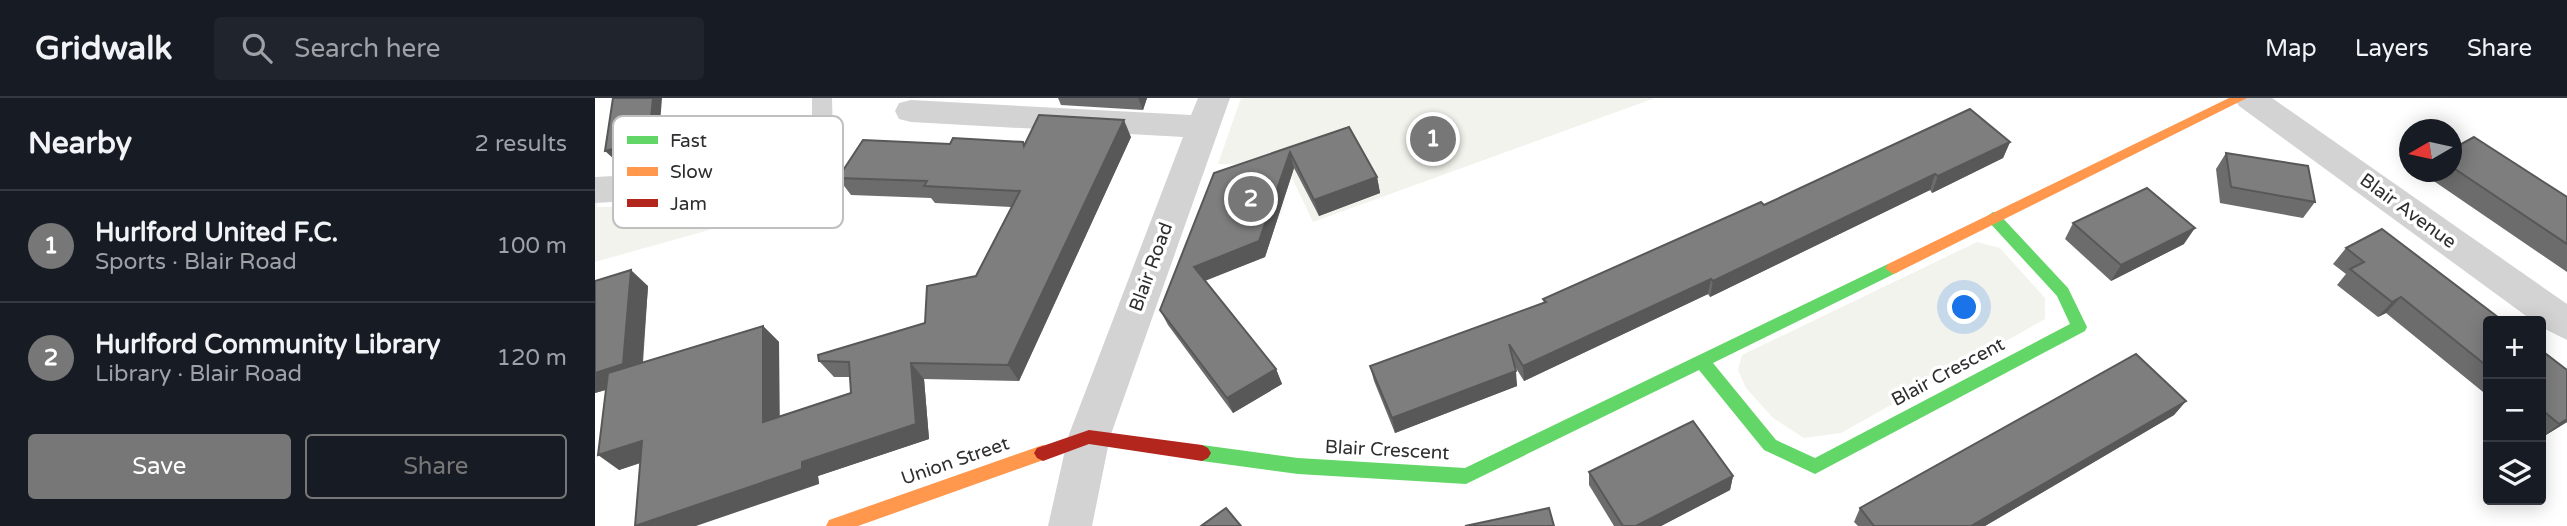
<!DOCTYPE html>
<html lang="en">
<head>
<meta charset="utf-8">
<style>
	:root { --surface:#171b24; --page:#20242c; --text:#f1f3f6; --muted:#9ea1a6; --line:#363941; --accent:#777 }
	body { margin:0; font-family:"Varela Round",sans-serif; background:var(--page); color:var(--text) }
	.controls { position:absolute; right:21px; bottom:21px; display:grid; overflow:hidden; border-radius:7px; box-shadow:0 4px 18px #0003 }
	.controls button { width:63px; height:63px; display:grid; place-items:center; padding:0; border:0; border-bottom:2px solid var(--line); background:var(--surface); color:var(--text); font:35px sans-serif }
	.compass { position:absolute; left:1804px; top:21px; width:63px; height:63px; border-radius:50%; background:var(--surface); box-shadow:0 4px 18px #0003; rotate:261deg }
	.you { position:absolute; left:1370px; top:210px; width:24px; height:24px; margin:-18px; border:5px solid #fff; border-radius:50%; background:#1a73e8; box-shadow:0 0 0 10px #1a73e833 }
	.badge { display:grid; place-items:center; width:46px; height:46px; border-radius:50%; background:var(--accent); color:#fff; font-size:23px; font-weight:700 }
	.pin { position:absolute; translate:-50% -50%; border:4px solid #fff; box-shadow:0 2px 7px #0006 }
	.list { margin:0; padding:0; list-style:none }
	h2 { display:flex; justify-content:space-between; align-items:center; height:91px; margin:0; padding:0 28px; font-size:30px }
	h2 small { font-size:23px; font-weight:400; color:var(--muted) }
	.list li { display:grid; grid-template-columns:46px 1fr auto; gap:21px; align-items:center; box-sizing:border-box; height:112px; padding:0 28px; border-top:2px solid var(--line) }
	.list b { display:block; font-size:26px; white-space:nowrap }
	.list p { margin:0; font-size:23px; white-space:nowrap; color:var(--muted) }
	.list em { font-size:23px; font-style:normal; color:var(--muted) }
	.actions { display:flex; gap:14px; padding:21px 28px }
	.actions a { flex:1; padding:16px 0; border:2px solid var(--accent); border-radius:7px; text-align:center; font-size:24px; color:var(--accent) }
	.actions .main { background:var(--accent); color:#fff }
	.icon { flex:none; width:38px; height:38px; fill:none; stroke:currentColor; stroke-width:2; stroke-linecap:round; stroke-linejoin:round }
	.map { position:relative; flex:none; width:1972px; height:428px; overflow:hidden }
	header { display:flex; align-items:center; gap:42px; box-sizing:border-box; height:98px; padding:0 35px; background:var(--surface); border-bottom:2px solid var(--line) }
	header strong { font-size:33px }
	nav { display:flex; gap:38px; margin-inline-start:auto; font-size:24px }
	.search { width:490px; height:63px; background:var(--page); display:flex; align-items:center; gap:18px; box-sizing:border-box; padding:0 24px; border-radius:7px; color:var(--muted); font-size:26px }
	main { display:flex }
	aside { flex:1; background:var(--surface) }
	.map>svg:first-child { display:block }
	.green { fill:#f2f3ec }
	.lines { fill:none; stroke-linecap:round; stroke-linejoin:round }
	.lane { fill:#d3d3d3; fill-rule:evenodd }
	.street { fill:#d3d3d3; fill-rule:evenodd }
	.fast { fill:#63d668; fill-rule:evenodd }
	.slow { fill:#ff974d; fill-rule:evenodd }
	.jam { fill:#b3261e; fill-rule:evenodd }
	.wall { fill:#6c6c6c }
	.shaded-wall { fill:#585858 }
	.building { fill:#7e7e7e; stroke:#585858; stroke-width:2 }
	.labels { text-anchor:middle; dominant-baseline:central; stroke-width:7; stroke-linejoin:round; paint-order:stroke }
	.street-label { font-size:19px; fill:#2e2e2e; stroke:#fff }
	.key { fill:#fff; stroke:#c0c0c0; stroke-width:2 }
	.key-label { font-size:19px; fill:#2e2e2e }
</style>
</head>
<body>
<header>
<strong>Gridwalk</strong>
<div class="search"><svg class="icon" aria-label="search" viewBox="0 0 24 24"><circle cx="10" cy="10" r="6"/><path d="M15 15l6 6"/></svg>Search here</div>
<nav><a>Map</a><a>Layers</a><a>Share</a></nav>
</header>
<main>
<aside>
<h2>Nearby<small>2 results</small></h2>
<ul class="list">
<li><span class="badge">1</span><div><b>Hurlford United F.C.</b><p>Sports · Blair Road</p></div><em>100 m</em></li>
<li><span class="badge">2</span><div><b>Hurlford Community Library</b><p>Library · Blair Road</p></div><em>120 m</em></li>
</ul>
<div class="actions"><a class="main">Save</a><a>Share</a></div>
</aside>
<div class="map">
<svg width="1972" height="428" viewBox="0 0 1972 428">
	<rect width="100%" height="100%" fill="#fff"/>
	<g class="green">
		<path d="M646 0H1060L718 124 691 67 623 66Z"/>
		<path d="M3 98 2 109 166 107 174 115 0 164V99Z"/>
		<path d="M1382 144 1405 150 1450 200V221L1246 335 1209 340 1178 320 1151 290 1143 272 1147 257Z"/>
	</g>
	<g class="lines">
		<path class="lane" d="M217 0H237L239 79 236 85H220L217 79Z"/>
		<g class="street">
			<path d="M603 0H635L515 339 497 428H453L473 339 588 39 316 24 304 21 300 13 304 5 316 2 596 17Z"/>
			<path d="M1639 0H1677L1972 206V242L1946 229V223H1938L1644 8Z"/>
			<path d="M228 67 240 70 245 79 240 88 228 91 0 105V79Z"/>
		</g>
		<path class="fast" d="M1398 114 1403 115 1473 190 1492 229 1490 233 1220 376 1169 352 1104 272 871 386 703 376 607 363 601 360 598 355 601 350 607 347 703 360 870 370 1293 166H1303L1306 170 1303 174 1118 265 1181 342 1220 360 1475 226 1462 198 1393 123 1391 119Z"/>
		<g class="slow">
			<path d="M1634 0H1652L1303 174 1298 176 1290 170 1293 166Z"/>
			<path d="M448 347 454 350 457 355 454 360 263 428H231L234 422 240 420Z"/>
		</g>
		<path class="jam" d="M494 332 607 347 613 350 616 355 613 360 607 363 494 346 448 363 442 360 439 355 442 350Z"/>
	</g>
	<g class="wall">
		<path d="M463 0H552L548 12 466 7Z"/>
		<path d="M754 29 782 79 785 95 724 118 699 70 670 159 610 183 681 271 687 286 638 315 573 227 565 212 619 75Z"/>
		<path d="M536 39 424 283 329 281 334 341 223 378 224 386 45 365 24 372 11 292 0 295 53 188 48 265 168 228 184 244V318L256 295 255 279H239L224 263 330 225 381 178 416 109 340 105 336 100 256 97 243 80 430 46Z"/>
		<path d="M1415 44 1408 60 1337 95 1335 92 1115 199 1113 196 929 283 919 267 922 288 800 335 779 283 775 268 949 205 948 201 1169 107Z"/>
		<path d="M1857 51 1972 99V174L1827 75 1828 74H1857Z"/>
		<path d="M1631 55 1720 104 1708 120 1625 105 1621 71Z"/>
		<path d="M1478 125 1589 146 1516 183 1470 141Z"/>
		<path d="M1751 150 1893 223V298L1791 215 1783 219 1742 187 1751 176 1738 166Z"/>
		<path d="M1946 252 1972 272V324L1946 340Z"/>
		<path d="M1591 303 1579 317 1390 428H1263L1259 424 1265 410Z"/>
		<path d="M994 374 1138 378 1135 392 1066 428H1019L994 387Z"/>
	</g>
	<g class="shaded-wall">
		<path d="M58 0H67L63 51 20 62 10 53Z"/>
		<path d="M543 0H552L548 12Z"/>
		<path d="M529 22 536 39 424 283 413 267Z"/>
		<path d="M1415 44 1408 60 1337 95 1343 78Z"/>
		<path d="M695 54 699 70 670 159 606 184 599 169Z"/>
		<path d="M1340 76 1335 92 1115 199 1118 183Z"/>
		<path d="M782 79 785 95 724 118 719 102Z"/>
		<path d="M1600 130 1589 146 1516 183 1526 167Z"/>
		<path d="M36 172 53 188 46 281 0 295V275Z"/>
		<path d="M1116 181 1113 196 929 283 928 268Z"/>
		<path d="M1806 199 1791 215 1783 219 1797 204Z"/>
		<path d="M168 228 184 244 185 339 168 324Z"/>
		<path d="M316 265 329 281 334 341 223 378 224 386 101 428H41L207 364Z"/>
		<path d="M681 271 687 286 638 315 632 300Z"/>
		<path d="M921 273 922 288 800 335 797 320Z"/>
		<path d="M1591 303 1579 317 1390 428H1376Z"/>
		<path d="M1972 321V324L1946 340 1964 326Z"/>
		<path d="M47 343 66 358 24 372 3 357Z"/>
		<path d="M1138 378 1135 392 1066 428H1041Z"/>
	</g>
	<g class="building">
		<path d="M18 0H58L54 41 10 53Z"/>
		<path d="M1375 11 1415 44 1343 78 1340 76 1118 183 1116 181 928 268 914 246 921 273 797 320 775 268 951 204 948 201 1166 104 1169 107Z"/>
		<path d="M444 17 529 22 413 267 316 265 321 326 207 364V371L40 428 47 343 3 357 13 275 168 228V324L256 295 254 264 224 263 223 257 330 225 332 188 381 178 425 93 329 88 332 83 243 80 268 42 355 46 358 40 428 44 429 48Z"/>
		<path d="M754 29 782 79 719 102 695 54 664 143 599 169 681 271 632 300 565 212 619 75Z"/>
		<path d="M1879 39 1972 99V146L1857 69V51Z"/>
		<path d="M1631 55 1713 68 1720 104 1636 89Z"/>
		<path d="M1552 90 1600 130 1526 167 1478 125Z"/>
		<path d="M1787 131 1908 223H1893V269L1806 199 1797 204 1755 171 1769 164 1751 150Z"/>
		<path d="M36 172 28 266 0 275V183Z"/>
		<path d="M1946 252 1972 272V321L1964 326 1946 311Z"/>
		<path d="M1541 256 1591 303 1376 428H1279L1265 410Z"/>
		<path d="M1098 323 1138 378 1041 428H1028L994 374Z"/>
		<path d="M631 410 646 428H606Z"/>
		<path d="M954 410 959 428H870Z"/>
	</g>
	<g class="labels">
		<g class="street-label">
			<text transform="translate(1813 113) rotate(36)">Blair Avenue</text>
			<text transform="translate(556 169) rotate(-70)">Blair Road</text>
			<text transform="translate(1353 274) rotate(-28)">Blair Crescent</text>
			<text transform="translate(792 352) rotate(3)">Blair Crescent</text>
			<text transform="translate(360 363) rotate(-19)">Union Street</text>
		</g>
	</g>
	<rect x="18" y="18" width="230" height="112" rx="10" class="key"/>
	<rect x="32" y="38" width="31" height="8" fill="#63d668"/>
	<rect x="32" y="69" width="31" height="9" fill="#ff974d"/>
	<rect x="32" y="101" width="31" height="8" fill="#b3261e"/>
	<g class="key-label">
		<text x="75" y="49">Fast</text>
		<text x="75" y="80">Slow</text>
		<text x="75" y="112">Jam</text>
	</g>
</svg>
<div class="controls">
<button>+</button>
<button>−</button>
<button><svg class="icon" aria-label="layers" viewBox="0 0 24 24"><path d="M12 4l9 5-9 5-9-5zM3 14l9 5 9-5"/></svg></button>
</div>
<svg class="compass" viewBox="-18 -18 36 36"><path d="M0-13l5 13h-10z" fill="#e53935"/><path d="M0 13l5-13h-10z" fill="#9ea1a6"/></svg>
<div class="you"></div>
<div class="pin badge" style="left:838px;top:41px">1</div>
<div class="pin badge" style="left:656px;top:101px">2</div>
</div>
</main>
</body>
</html>
